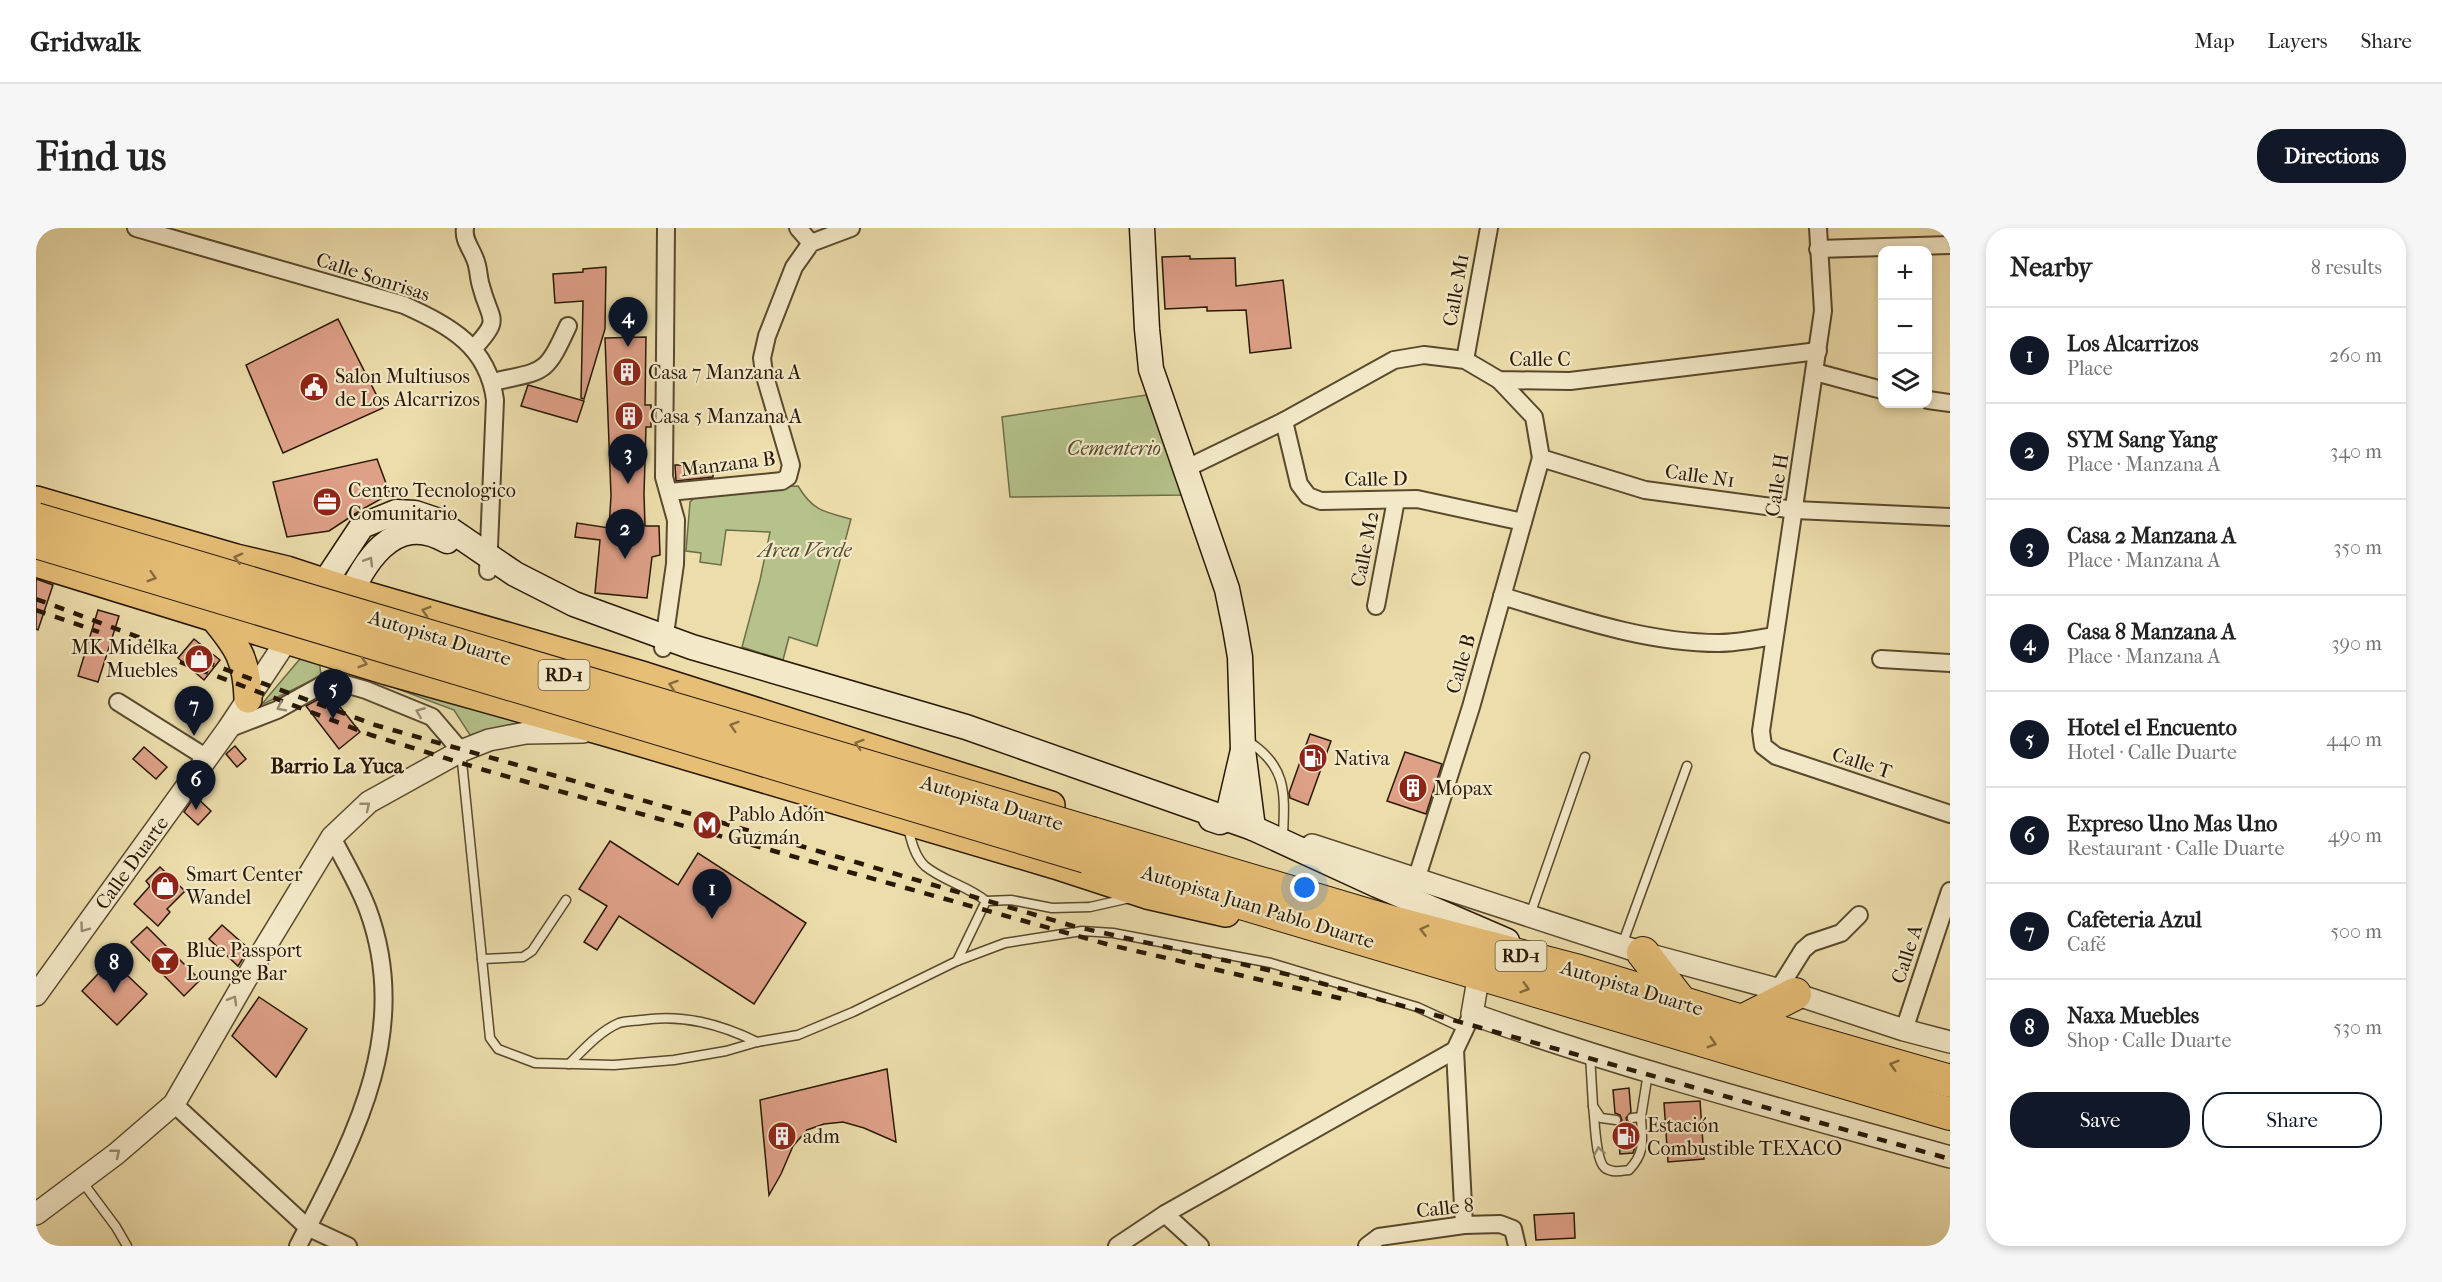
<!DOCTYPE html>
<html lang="en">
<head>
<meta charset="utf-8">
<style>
	:root { --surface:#fff; --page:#f6f6f6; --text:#222; --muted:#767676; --line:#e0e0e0; --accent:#111827 }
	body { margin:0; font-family:"IM FELL French Canon",serif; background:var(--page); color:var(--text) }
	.controls { position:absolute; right:18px; top:18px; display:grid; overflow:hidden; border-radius:12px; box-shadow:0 3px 9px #0003 }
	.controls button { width:54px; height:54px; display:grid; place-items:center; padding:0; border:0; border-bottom:2px solid var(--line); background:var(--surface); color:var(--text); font:30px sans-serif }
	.you { position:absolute; left:1269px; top:660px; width:21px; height:21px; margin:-15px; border:4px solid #fff; border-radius:50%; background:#1a73e8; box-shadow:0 0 0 9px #1a73e833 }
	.badge { display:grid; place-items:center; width:39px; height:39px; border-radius:50%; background:var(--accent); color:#fff; font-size:20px; font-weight:700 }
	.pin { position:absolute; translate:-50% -50px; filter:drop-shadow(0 2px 3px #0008) }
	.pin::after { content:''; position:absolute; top:32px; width:21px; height:18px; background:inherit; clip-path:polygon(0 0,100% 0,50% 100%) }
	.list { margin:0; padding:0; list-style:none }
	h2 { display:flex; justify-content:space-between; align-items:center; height:78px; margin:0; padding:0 24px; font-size:26px }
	h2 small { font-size:20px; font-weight:400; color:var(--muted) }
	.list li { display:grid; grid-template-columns:39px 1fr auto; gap:18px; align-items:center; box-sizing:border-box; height:96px; padding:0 24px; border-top:2px solid var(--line) }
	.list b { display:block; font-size:22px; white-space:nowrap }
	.list p { margin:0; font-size:20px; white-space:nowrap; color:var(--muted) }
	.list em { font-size:20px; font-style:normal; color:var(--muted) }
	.actions { display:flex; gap:12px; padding:18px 24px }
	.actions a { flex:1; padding:14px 0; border:2px solid var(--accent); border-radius:24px; text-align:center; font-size:21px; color:var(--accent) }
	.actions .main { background:var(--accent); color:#fff }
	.icon { flex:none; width:33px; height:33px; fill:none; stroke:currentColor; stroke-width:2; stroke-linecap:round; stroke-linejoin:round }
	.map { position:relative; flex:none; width:1914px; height:1018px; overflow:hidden; border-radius:24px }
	header { display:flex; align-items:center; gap:36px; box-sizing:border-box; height:84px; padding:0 30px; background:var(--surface); border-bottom:2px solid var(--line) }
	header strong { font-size:28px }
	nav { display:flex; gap:33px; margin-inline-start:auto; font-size:21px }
	.intro { display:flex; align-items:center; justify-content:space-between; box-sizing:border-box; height:144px; padding:0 36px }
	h1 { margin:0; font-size:42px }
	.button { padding:15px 27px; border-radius:24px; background:var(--accent); color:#fff; font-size:21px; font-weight:700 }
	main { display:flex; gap:36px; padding:0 36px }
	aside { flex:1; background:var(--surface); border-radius:24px; box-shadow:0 3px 9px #0003 }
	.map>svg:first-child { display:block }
	.green { fill:#b5c28b; stroke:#6e6d48; stroke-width:1.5 }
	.building { fill:#dea087; stroke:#281805; stroke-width:1.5 }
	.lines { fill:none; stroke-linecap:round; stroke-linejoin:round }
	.service-casing { stroke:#59492e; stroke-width:11 }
	.minor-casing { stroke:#59492e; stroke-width:20 }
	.tertiary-casing { stroke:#59492e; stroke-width:24 }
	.secondary-casing { stroke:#281805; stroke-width:27 }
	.primary-casing { stroke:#281805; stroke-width:30 }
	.motorway-casing { stroke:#281805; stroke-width:34 }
	.service { stroke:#f3e9c8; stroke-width:8 }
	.minor { stroke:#f3e9c8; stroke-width:16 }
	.tertiary { stroke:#f3e9c8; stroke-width:21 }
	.secondary { stroke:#f3e9c8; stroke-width:24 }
	.primary { stroke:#e6be76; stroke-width:27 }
	.motorway { stroke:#e6be76; stroke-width:32 }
	.rail { stroke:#281805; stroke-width:4.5; stroke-dasharray:10 10; stroke-linecap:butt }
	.motorway-bridge-casing { stroke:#281805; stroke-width:34; stroke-linecap:butt }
	.motorway-bridge { stroke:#e6be76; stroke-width:32 }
	.oneway { stroke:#876b3e }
	.oneway2 { stroke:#988b70 }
	.labels { text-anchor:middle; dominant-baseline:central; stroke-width:4.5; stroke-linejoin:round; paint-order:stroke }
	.shield { fill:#f3e9c8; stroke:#655740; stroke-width:1.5 }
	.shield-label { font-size:18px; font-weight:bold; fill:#281805 }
	.street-label { font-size:20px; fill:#281805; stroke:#f3e9c8 }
	.poi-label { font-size:20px; fill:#281805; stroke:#f3e9c8; text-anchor:start }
	.park-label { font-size:20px; font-style:italic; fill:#524b2d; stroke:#f3e9c8 }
	.neighbourhood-label { font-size:21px; font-weight:bold; fill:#281805; stroke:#f3e9c8 }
</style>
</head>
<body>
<header>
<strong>Gridwalk</strong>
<nav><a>Map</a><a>Layers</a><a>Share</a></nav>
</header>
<div class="intro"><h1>Find us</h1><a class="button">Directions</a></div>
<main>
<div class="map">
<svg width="1914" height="1018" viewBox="0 0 1914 1018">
	<rect width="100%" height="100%" fill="#ecddab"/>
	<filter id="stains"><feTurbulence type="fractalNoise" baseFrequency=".00333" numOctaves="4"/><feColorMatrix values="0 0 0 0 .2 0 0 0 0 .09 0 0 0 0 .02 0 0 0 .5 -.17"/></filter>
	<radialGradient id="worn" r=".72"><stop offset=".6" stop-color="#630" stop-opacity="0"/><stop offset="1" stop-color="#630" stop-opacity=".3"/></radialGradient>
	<g class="green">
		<path d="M1110 167 1148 267 974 269 966 189Z"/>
		<path d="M762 258C777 283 788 284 815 291L781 418 753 409 747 432 706 419 724 352 734 304 690 302 685 337 664 334 665 325 650 323 654 274C666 257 740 259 762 258Z"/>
		<path d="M269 425 283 430 285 448 225 477Z"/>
		<path d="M330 449 492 492 434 507 418 482Z"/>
	</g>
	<g class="building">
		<path d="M1154 28V31L1199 30 1200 58 1247 52 1255 120 1214 125 1210 82 1171 83V79L1129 81 1126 29Z"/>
		<path d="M570 39 569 101 548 171 545 170 547 73 519 75 517 46 547 44V41Z"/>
		<path d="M302 91 347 180 247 225 210 137Z"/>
		<path d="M610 109 609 177H615V199H610L608 266 609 298H623L624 327 616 329 611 370 559 365 564 312 539 309 541 295 573 300 575 268 569 110Z"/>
		<path d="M492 157 548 173 541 194 485 178Z"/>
		<path d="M341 231 354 266 325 282 293 303 251 309 237 254Z"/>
		<path d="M639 237H677V249L640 253Z"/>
		<path d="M0 351 17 357 2 402 0 401Z"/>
		<path d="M62 382 83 388 62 454 42 448Z"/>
		<path d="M158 411 184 432 168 452 142 430Z"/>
		<path d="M293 465 324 504 303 521 270 478Z"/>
		<path d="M1274 506 1295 513 1272 577 1254 570 1253 565Z"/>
		<path d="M199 518 210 531 201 539 190 526Z"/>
		<path d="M108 519 131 539 120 551 97 531Z"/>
		<path d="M1369 524 1406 536 1390 586 1351 573Z"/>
		<path d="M159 568 175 583 162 597 148 584Z"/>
		<path d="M574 613 642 657 662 625 770 695 718 776 583 688 561 722 548 714 571 678 543 661Z"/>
		<path d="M124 639 149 663 131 681 134 684 122 698 98 676 114 658 110 653Z"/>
		<path d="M186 697 213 721 202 738 173 711Z"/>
		<path d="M111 699 164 752 148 768 95 714Z"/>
		<path d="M75 732 111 766 81 797 46 763Z"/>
		<path d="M223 769 271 801 240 849 196 808Z"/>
		<path d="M851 841 860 914 828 900 807 894 788 896 771 902 757 918 745 946 733 967 724 872Z"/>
		<path d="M1593 860 1595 884 1590 890 1591 894 1597 896 1599 919 1597 925 1584 926 1581 898 1586 892 1584 887 1579 885 1577 862Z"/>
		<path d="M1664 873 1668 931 1632 934 1628 875Z"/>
		<path d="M1538 985 1539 1010 1500 1012 1498 987Z"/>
	</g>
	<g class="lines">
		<g class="service-casing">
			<g id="service">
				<path d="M1210 512C1251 537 1249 564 1247 607"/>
				<path d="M425 524 454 810 462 821 499 835 578 837 638 832 690 823 721 814 762 807 817 784 921 733 969 715 1046 703 1077 705 1235 735 1381 779 1429 801"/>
				<path d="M872 600C875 612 879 629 889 638 907 653 932 658 950 673L921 733"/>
				<path d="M950 673 975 672 1016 680 1054 679 1094 670"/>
				<path d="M1494 687 1549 529"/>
				<path d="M1586 717 1651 538"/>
				<path d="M446 731 487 729 496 723 530 672"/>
				<path d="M1554 827 1557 878 1565 890 1580 892"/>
				<path d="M533 836C547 822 564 803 583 795 589 793 599 793 606 792 647 786 684 796 721 814"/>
				<path d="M1557 878C1559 891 1559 932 1569 940 1577 945 1585 943 1593 942 1610 924 1606 912 1605 889"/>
				<path d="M1596 890 1605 889 1612 845"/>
				<path d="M45 952 80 999 91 1018"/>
			</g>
		</g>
		<g class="minor-casing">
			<g id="minor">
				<path d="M100 0 368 77C414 98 452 118 459 172L452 343"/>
				<path d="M429 0C427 12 435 20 439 31 443 40 442 49 445 58 454 94 467 89 437 121"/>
				<path d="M762 0 775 15"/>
				<path d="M1782 0 1787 83 1725 503 1727 518 1740 528 1914 586"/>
				<path d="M1782 21 1914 17"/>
				<path d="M1429 132 1453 0"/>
				<path d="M1779 144 1846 162"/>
				<path d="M1463 152 1498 189 1505 230 1609 262 1759 282 1914 289"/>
				<path d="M457 154C509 142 509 148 532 98"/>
				<path d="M1892 172 1914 175"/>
				<path d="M1248 193 1263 256 1272 268 1285 273 1381 271 1487 294"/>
				<path d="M1149 241 1248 193 1358 132 1388 127 1429 132 1463 152 1534 153 1782 123"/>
				<path d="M633 264 746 253 752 249 755 237 728 145 726 130 731 108 758 39 775 15 815 0"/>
				<path d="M1466 368C1536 389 1609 415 1683 415 1701 415 1720 411 1738 408"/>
				<path d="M1340 378 1360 272"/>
				<path d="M627 420 639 336 640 292 628 249 630 0"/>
				<path d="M1845 431 1914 435"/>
				<path d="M82 474 171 530"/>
				<path d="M192 501 241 482 295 452 330 462 396 489 425 523"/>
				<path d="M1380 652 1435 479 1505 230"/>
				<path d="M1742 762 1767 722 1775 715 1805 705 1823 687"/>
				<path d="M1868 802 1914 663"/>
				<path d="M1419 822 1428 997"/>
				<path d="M138 876 271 999 312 1018"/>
				<path d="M1129 986 1164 1018"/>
				<path d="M262 1018C317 912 377 805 332 682 323 657 308 633 296 609"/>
				<path d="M1081 1018 1129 986 1419 822 1436 786"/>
				<path d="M1331 1018 1343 1009 1428 997 1464 996 1477 1001 1481 1018"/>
			</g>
		</g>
		<g class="tertiary-casing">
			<g id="tertiary">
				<path d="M1276 617 1607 725 1759 766 1868 802 1914 814"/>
				<path d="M1443 746 1436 786C1593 842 1754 884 1914 929"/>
				<path d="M0 767 192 501 251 412"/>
				<path d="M0 986 80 926 138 876 217 739 296 609 333 574 425 523 453 512 490 505 547 504"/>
			</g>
		</g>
		<g class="secondary-casing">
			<g id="secondary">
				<path d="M1106 0 1111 101 1115 141 1191 361 1199 400 1204 429 1207 522 1217 600"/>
				<path d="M279 369 326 298 360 284 379 285 400 292 479 346 538 376 656 419 930 499 1217 600 1341 657 1471 713"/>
				<path d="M308 381C325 338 357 281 411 313"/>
				<path d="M1175 591 1184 594 1191 591 1207 522"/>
			</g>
		</g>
		<g class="primary-casing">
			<g id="primary">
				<path d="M0 272 200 330 251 342 315 363 609 448 1015 577"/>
				<path d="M0 335 351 443 569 504 1019 637 1111 667 1190 685"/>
				<path d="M178 390C202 419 211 432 212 471"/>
			</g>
		</g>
		<g class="motorway-casing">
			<g id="motorway">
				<path d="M1056 605 1356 694 1543 743 1706 793 1914 853"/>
				<path d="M1050 629 1914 886"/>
				<path d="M1607 725 1645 774"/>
				<path d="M1706 793 1759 766"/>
			</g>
		</g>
		<use href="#service" class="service"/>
		<use href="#minor" class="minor"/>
		<use href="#tertiary" class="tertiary"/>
		<use href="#secondary" class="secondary"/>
		<use href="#primary" class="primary"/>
		<use href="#motorway" class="motorway"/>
		<g class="rail">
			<path d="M0 371 339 497 673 591 1037 698 1263 749 1914 931"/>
			<path d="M0 382 63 404"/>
			<path d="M144 434 335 507 448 542 1074 717 1307 771"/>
		</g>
		<g class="motorway-bridge-casing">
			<g id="motorway-bridge">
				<path d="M0 291 1056 605"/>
				<path d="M0 314 1050 629"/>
			</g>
		</g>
		<use href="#motorway-bridge" class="motorway-bridge"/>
	</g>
	<defs><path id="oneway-chevron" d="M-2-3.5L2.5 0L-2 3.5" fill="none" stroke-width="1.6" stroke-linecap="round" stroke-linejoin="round" transform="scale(1.5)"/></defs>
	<g class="oneway">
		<use href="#oneway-chevron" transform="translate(202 330) rotate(-166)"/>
		<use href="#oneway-chevron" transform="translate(116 349) rotate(17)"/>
		<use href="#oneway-chevron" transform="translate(390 383) rotate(-163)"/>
		<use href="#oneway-chevron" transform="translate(327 435) rotate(17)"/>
		<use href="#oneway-chevron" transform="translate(637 457) rotate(-162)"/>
		<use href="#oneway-chevron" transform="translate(698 498) rotate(-163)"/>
		<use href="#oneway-chevron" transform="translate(823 516) rotate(-162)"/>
		<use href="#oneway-chevron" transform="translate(1388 702) rotate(-165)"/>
		<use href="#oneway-chevron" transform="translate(1489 760) rotate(16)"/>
		<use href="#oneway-chevron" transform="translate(1676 815) rotate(17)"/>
		<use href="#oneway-chevron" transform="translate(1858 837) rotate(-164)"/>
	</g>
	<g class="oneway2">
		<use href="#oneway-chevron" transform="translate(333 333) rotate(-59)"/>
		<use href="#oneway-chevron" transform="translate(245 479) rotate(153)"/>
		<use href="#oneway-chevron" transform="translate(384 484) rotate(-158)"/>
		<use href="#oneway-chevron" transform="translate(330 578) rotate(-39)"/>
		<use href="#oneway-chevron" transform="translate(48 700) rotate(126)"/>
		<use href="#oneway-chevron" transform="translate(197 772) rotate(-60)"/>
		<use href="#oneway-chevron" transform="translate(1563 923) rotate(-100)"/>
		<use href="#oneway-chevron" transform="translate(80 925) rotate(-39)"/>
	</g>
	<defs>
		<g id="building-disc" transform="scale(1.5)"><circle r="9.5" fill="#8f2418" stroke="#f3e9c8"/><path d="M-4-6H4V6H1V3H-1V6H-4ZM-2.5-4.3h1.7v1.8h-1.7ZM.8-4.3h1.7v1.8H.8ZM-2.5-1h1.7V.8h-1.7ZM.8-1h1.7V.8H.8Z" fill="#fff"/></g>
		<g id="civic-disc" transform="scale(1.5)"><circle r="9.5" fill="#8f2418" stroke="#f3e9c8"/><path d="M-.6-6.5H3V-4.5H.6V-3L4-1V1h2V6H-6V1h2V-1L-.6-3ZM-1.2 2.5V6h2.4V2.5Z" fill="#fff"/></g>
		<g id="office-disc" transform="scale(1.5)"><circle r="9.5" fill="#8f2418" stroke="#f3e9c8"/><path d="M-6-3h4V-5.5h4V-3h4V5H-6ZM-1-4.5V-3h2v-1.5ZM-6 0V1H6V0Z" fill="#fff"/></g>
		<g id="shop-disc" transform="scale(1.5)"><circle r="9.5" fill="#8f2418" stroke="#f3e9c8"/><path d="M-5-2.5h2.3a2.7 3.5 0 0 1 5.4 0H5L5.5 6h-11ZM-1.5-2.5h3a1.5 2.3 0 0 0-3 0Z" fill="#fff"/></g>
		<g id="fuel-disc" transform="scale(1.5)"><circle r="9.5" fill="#8f2418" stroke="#f3e9c8"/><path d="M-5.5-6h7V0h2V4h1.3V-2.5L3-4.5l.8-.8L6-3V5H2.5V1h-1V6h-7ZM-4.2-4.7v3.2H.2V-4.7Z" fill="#fff"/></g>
		<g id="metro-disc" transform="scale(1.5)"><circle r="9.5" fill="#8f2418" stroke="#f3e9c8"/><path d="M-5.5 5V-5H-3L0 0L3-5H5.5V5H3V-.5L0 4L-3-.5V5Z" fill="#fff"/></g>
		<g id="bar-disc" transform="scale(1.5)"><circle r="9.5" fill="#8f2418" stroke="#f3e9c8"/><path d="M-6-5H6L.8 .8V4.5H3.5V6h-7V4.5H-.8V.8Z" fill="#fff"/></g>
	</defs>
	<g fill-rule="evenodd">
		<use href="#building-disc" x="591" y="144"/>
		<use href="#civic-disc" x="278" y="159"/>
		<use href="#building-disc" x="593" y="188"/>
		<use href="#office-disc" x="291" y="274"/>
		<use href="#shop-disc" x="163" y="431"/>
		<use href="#fuel-disc" x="1277" y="530"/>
		<use href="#building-disc" x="1377" y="560"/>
		<use href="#metro-disc" x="671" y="597"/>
		<use href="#shop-disc" x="129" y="658"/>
		<use href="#bar-disc" x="129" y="733"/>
		<use href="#building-disc" x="746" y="908"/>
		<use href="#fuel-disc" x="1590" y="908"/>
	</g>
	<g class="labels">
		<g class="shield">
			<rect x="502.5" y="432" width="51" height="30" rx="4.5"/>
			<rect x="1459.5" y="713" width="51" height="30" rx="4.5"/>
		</g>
		<g class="shield-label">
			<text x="528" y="447">RD-1</text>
			<text x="1485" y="728">RD-1</text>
		</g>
		<g class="street-label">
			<text transform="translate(337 49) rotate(18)">Calle Sonrisas</text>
			<text transform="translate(1420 62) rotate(-80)">Calle M1</text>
			<text x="1504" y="131">Calle C</text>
			<text transform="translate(692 236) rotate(-7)">Manzana B</text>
			<text transform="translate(1664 248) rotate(8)">Calle N1</text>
			<text transform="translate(1340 251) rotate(-1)">Calle D</text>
			<text transform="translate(1741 257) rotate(-81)">Calle H</text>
			<text transform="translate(1329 321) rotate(-79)">Calle M2</text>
			<text transform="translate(404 410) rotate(17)">Autopista Duarte</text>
			<text transform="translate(1425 436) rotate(-74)">Calle B</text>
			<text transform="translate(1826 535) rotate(18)">Calle T</text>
			<text transform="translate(956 575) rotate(17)">Autopista Duarte</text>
			<text transform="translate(96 635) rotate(-54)">Calle Duarte</text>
			<text transform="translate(1222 679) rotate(17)">Autopista Juan Pablo Duarte</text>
			<text transform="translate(1871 726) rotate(-72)">Calle A</text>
			<text transform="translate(1596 760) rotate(17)">Autopista Duarte</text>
			<text transform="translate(1409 980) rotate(-6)">Calle 8</text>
		</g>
		<g class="poi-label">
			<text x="612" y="144">Casa 7 Manzana A</text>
			<text x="299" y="148">Salon Multiusos<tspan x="299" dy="23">de Los Alcarrizos</tspan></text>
			<text x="614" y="188">Casa 5 Manzana A</text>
			<text x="312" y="262">Centro Tecnologico<tspan x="312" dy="23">Comunitario</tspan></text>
			<text x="142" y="419" text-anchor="end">MK Midelka<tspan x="142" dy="23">Muebles</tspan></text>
			<text x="1298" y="530">Nativa</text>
			<text x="1398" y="560">Mopax</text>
			<text x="692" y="586">Pablo Adón<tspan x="692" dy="23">Guzmán</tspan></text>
			<text x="150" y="646">Smart Center<tspan x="150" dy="23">Wandel</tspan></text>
			<text x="150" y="722">Blue Passport<tspan x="150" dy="23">Lounge Bar</tspan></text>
			<text x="1611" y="897">Estación<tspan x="1611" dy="23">Combustible TEXACO</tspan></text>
			<text x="767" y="908">adm</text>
		</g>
		<g class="park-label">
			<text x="1078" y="220">Cementerio</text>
			<text x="769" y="322">Area Verde</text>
		</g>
		<g class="neighbourhood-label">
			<text x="301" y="538">Barrio La Yuca</text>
		</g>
	</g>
	<rect width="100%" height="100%" filter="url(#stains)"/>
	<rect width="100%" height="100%" fill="url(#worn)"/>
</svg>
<div class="controls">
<button>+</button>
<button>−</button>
<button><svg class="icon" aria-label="layers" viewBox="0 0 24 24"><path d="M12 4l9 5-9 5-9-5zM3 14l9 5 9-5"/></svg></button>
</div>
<div class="you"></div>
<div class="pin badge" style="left:676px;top:691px">1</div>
<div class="pin badge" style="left:589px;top:331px">2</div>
<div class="pin badge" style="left:592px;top:256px">3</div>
<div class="pin badge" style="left:592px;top:119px">4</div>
<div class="pin badge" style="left:297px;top:491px">5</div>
<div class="pin badge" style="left:160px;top:582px">6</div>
<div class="pin badge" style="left:158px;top:508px">7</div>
<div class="pin badge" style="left:78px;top:765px">8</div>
</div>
<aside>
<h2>Nearby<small>8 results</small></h2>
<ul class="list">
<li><span class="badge">1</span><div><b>Los Alcarrizos</b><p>Place</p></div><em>260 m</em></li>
<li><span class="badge">2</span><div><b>SYM Sang Yang</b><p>Place · Manzana A</p></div><em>340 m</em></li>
<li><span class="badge">3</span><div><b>Casa 2 Manzana A</b><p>Place · Manzana A</p></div><em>350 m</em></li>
<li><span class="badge">4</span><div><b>Casa 8 Manzana A</b><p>Place · Manzana A</p></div><em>390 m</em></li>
<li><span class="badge">5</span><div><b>Hotel el Encuento</b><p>Hotel · Calle Duarte</p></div><em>440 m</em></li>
<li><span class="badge">6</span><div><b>Expreso Uno Mas Uno</b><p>Restaurant · Calle Duarte</p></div><em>490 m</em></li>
<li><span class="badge">7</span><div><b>Cafeteria Azul</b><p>Café</p></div><em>500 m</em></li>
<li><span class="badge">8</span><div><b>Naxa Muebles</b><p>Shop · Calle Duarte</p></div><em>530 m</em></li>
</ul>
<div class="actions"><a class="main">Save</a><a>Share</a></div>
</aside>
</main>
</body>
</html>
